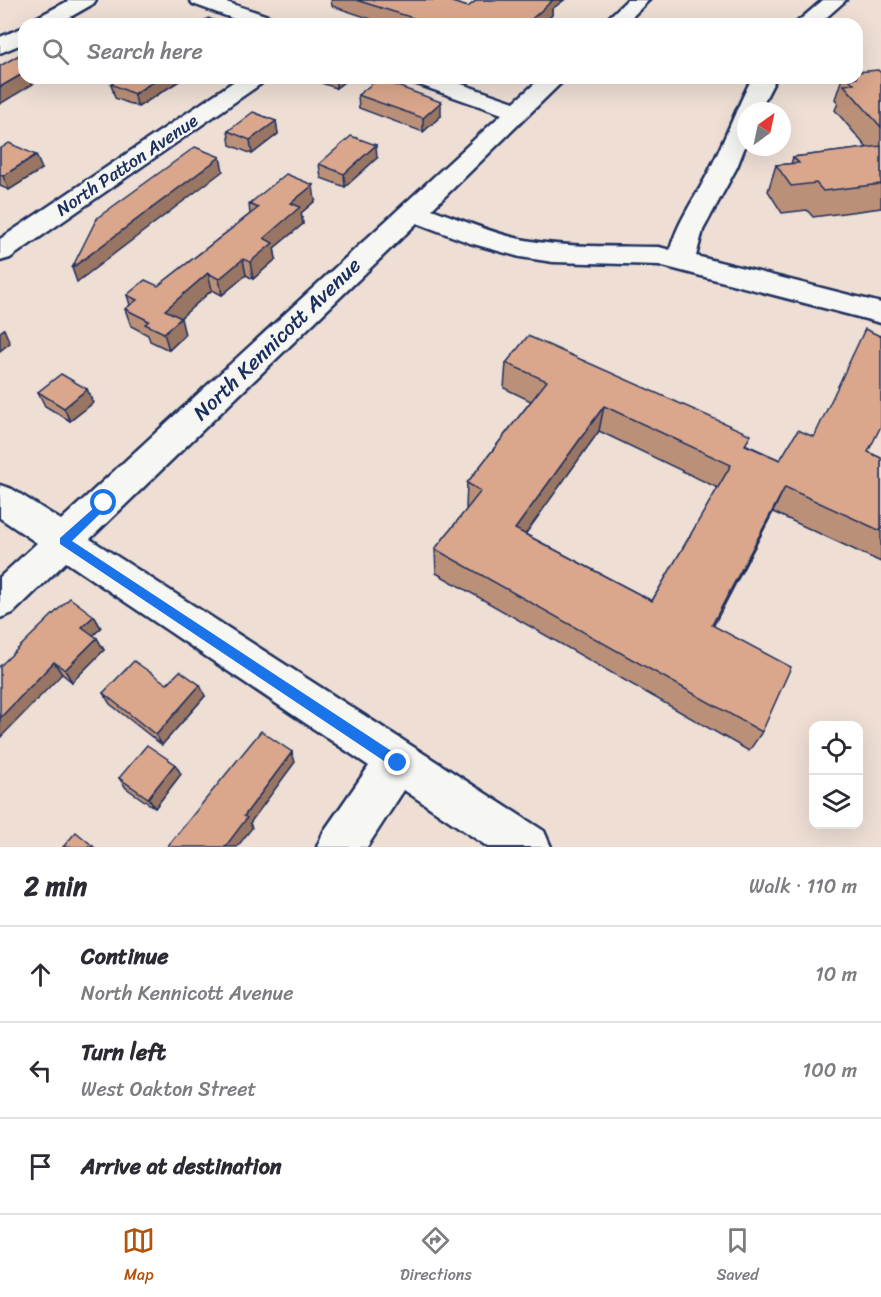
<!DOCTYPE html>
<html lang="en">
<head>
<meta charset="utf-8">
<style>
	:root { --surface:#fff; --page:#f2f2f3; --text:#2b2b33; --muted:#7c7c81; --line:#e1e1e2; --accent:#b45309 }
	body { margin:0; font-family:Sriracha,sans-serif; background:var(--page); color:var(--text) }
	.controls { position:absolute; right:18px; bottom:18px; display:grid; overflow:hidden; border-radius:12px; box-shadow:0 6px 24px #0002 }
	.controls button { width:54px; height:54px; display:grid; place-items:center; padding:0; border:0; border-bottom:2px solid var(--line); background:var(--surface); color:var(--text); font:30px sans-serif }
	.compass { position:absolute; left:737px; top:102px; width:54px; height:54px; border-radius:50%; background:var(--surface); box-shadow:0 6px 24px #0002; rotate:33deg }
	.stop { position:absolute; width:18px; height:18px; margin:-14px; border:4px solid #1a73e8; border-radius:50%; background:#fff }
	.stop.end { background:#1a73e8; border-color:#fff; box-shadow:0 2px 6px #0008 }
	.list { margin:0; padding:0; list-style:none }
	h2 { display:flex; justify-content:space-between; align-items:center; height:78px; margin:0; padding:0 24px; font-size:26px }
	h2 small { font-size:20px; font-weight:400; color:var(--muted) }
	.list li { display:grid; grid-template-columns:39px 1fr auto; gap:18px; align-items:center; box-sizing:border-box; height:96px; padding:0 24px; border-top:2px solid var(--line) }
	.list b { display:block; font-size:22px; white-space:nowrap }
	.list p { margin:0; font-size:20px; white-space:nowrap; color:var(--muted) }
	.list em { font-size:20px; font-style:normal; color:var(--muted) }
	.icon { flex:none; width:33px; height:33px; fill:none; stroke:currentColor; stroke-width:2; stroke-linecap:round; stroke-linejoin:round }
	.map { position:relative; flex:none; width:881px; height:847px; overflow:hidden }
	.search { position:absolute; background:var(--surface); box-shadow:0 6px 24px #0002; left:18px; right:18px; top:18px; height:66px; display:flex; align-items:center; gap:15px; box-sizing:border-box; padding:0 21px; border-radius:18px; color:var(--muted); font-size:22px }
	.sheet { height:366px; background:var(--surface) }
	nav { display:flex; justify-content:space-around; align-items:center; box-sizing:border-box; height:84px; border-top:2px solid var(--line); background:var(--surface); font-size:16px; color:var(--muted) }
	nav a { display:grid; justify-items:center; gap:3px }
	nav .on { color:var(--accent) }
	.map>svg:first-child { display:block }
	.lines { fill:none; stroke-linecap:round; stroke-linejoin:round }
	.minor-casing { stroke:#1b2f5e; stroke-width:5 }
	.minor { fill:#f6f6f2; fill-rule:evenodd }
	.wall { fill:#bb9079; stroke:#1b2f5e; stroke-width:1.5; fill-rule:evenodd }
	.shaded-wall { fill:#997563; stroke:#1b2f5e; stroke-width:1.5 }
	.building { fill:#daa78d; stroke:#1b2f5e; stroke-width:1.5; fill-rule:evenodd }
	.route { fill:#1a73e8 }
	.labels { text-anchor:middle; dominant-baseline:central; stroke-width:5; stroke-linejoin:round; paint-order:stroke }
	.far-street-label { font-size:18px; fill:#1b2f5e; stroke:#f6f6f2 }
	.street-label { font-size:21px; fill:#1b2f5e; stroke:#f6f6f2 }
</style>
</head>
<body>
<div class="map">
<svg width="881" height="847" viewBox="0 0 881 847">
	<rect width="100%" height="100%" fill="#eeded4"/>
	<filter id="ink" filterUnits="userSpaceOnUse"><feTurbulence type="fractalNoise" baseFrequency=".0167" numOctaves="2"/><feDisplacementMap in="SourceGraphic" scale="12" xChannelSelector="R" yChannelSelector="G"/><feConvolveMatrix kernelMatrix="1 2 1 2 8 2 1 2 1" color-interpolation-filters="sRGB"/></filter>
	<g filter="url(#ink)">
		<g class="lines">
			<g class="minor-casing">
				<g id="minor">
					<path d="M70 0H96L93 4 58 24H31L34 19Z"/>
					<path d="M190 0H220L277 19 280 24H248L193 4Z"/>
					<path d="M627 0H649L625 24H602Z"/>
					<path d="M823 0H846L819 24H795Z"/>
					<path d="M24 27V43L0 53V37Z"/>
					<path d="M239 78H266L262 83 10 258 0 261V239Z"/>
					<path d="M410 78H444L514 102 541 78H566L432 209C461 220 489 232 520 239 565 248 613 246 659 247L670 250C678 219 698 195 711 167 726 137 737 107 752 78H776L759 111H746V144L737 167 703 230 696 256 881 303V323L659 265 553 262 520 257 470 243 417 223 90 539 544 831 551 847H488L404 790 367 847H317L324 831 369 766 66 562 13 613 0 618V577L37 543 0 518V485L12 489 61 520 502 114 414 83Z"/>
				</g>
			</g>
			<use href="#minor" class="minor"/>
		</g>
		<g class="wall">
			<path d="M331 0H445L468 7 477 0H564L552 9V15L542 24H386L332 6Z"/>
			<path d="M881 73V208L813 217 807 210 782 213 768 191 776 165 791 164 793 157 867 148 835 110 838 103 835 99 842 78H857Z"/>
			<path d="M121 78H184L138 107 115 98 111 84Z"/>
			<path d="M312 78H349L336 88 312 80Z"/>
			<path d="M358 95 441 116 423 132 359 108Z"/>
			<path d="M276 121 278 134 252 154 230 145 228 131Z"/>
			<path d="M0 149 42 169 9 190 0 186Z"/>
			<path d="M377 158 345 187 321 178 319 164Z"/>
			<path d="M315 201 301 213 303 224 274 248 276 259 253 279 246 275 222 295 212 290 180 318 185 335 169 350 150 341 148 335 131 326 125 309 130 305 127 295 158 286 250 214 249 204Z"/>
			<path d="M506 363 747 445 780 460 814 437 868 452 881 458V562L773 512 713 626 762 732 749 751 436 573 435 549 467 509 466 508 467 483 531 401 504 388ZM599 431 718 488 652 601 525 534Z"/>
			<path d="M87 389 93 403 70 421 45 406 38 392Z"/>
			<path d="M94 616 101 628 93 635 104 650 72 682 62 674 0 666Z"/>
			<path d="M167 684 205 696 162 745 110 704 103 693Z"/>
			<path d="M181 774 155 808 126 788 119 778Z"/>
		</g>
		<g class="shaded-wall">
			<path d="M549 0H564L552 9V15L542 24H526Z"/>
			<path d="M24 73V78H43L0 104V87Z"/>
			<path d="M159 78H184L138 107 134 94Z"/>
			<path d="M336 78H349L336 88Z"/>
			<path d="M441 102V116L423 132V118Z"/>
			<path d="M276 121 278 134 252 154 250 140Z"/>
			<path d="M376 145 377 158 345 187 344 174Z"/>
			<path d="M36 155 42 169 9 190 3 176Z"/>
			<path d="M220 157 223 171 77 282 72 268Z"/>
			<path d="M313 185 315 201 301 213 303 224 274 248 276 259 253 279 250 262 264 238 291 203Z"/>
			<path d="M243 259 246 275 222 295 219 279Z"/>
			<path d="M208 273 212 290 170 327 165 310Z"/>
			<path d="M181 318 185 335 169 350 164 333Z"/>
			<path d="M4 329 10 343 0 351V332Z"/>
			<path d="M87 389 93 403 70 421 64 408Z"/>
			<path d="M604 406 599 431 512 553 515 529Z"/>
			<path d="M785 487 773 512 702 648 712 625Z"/>
			<path d="M94 616 101 628 89 639 82 627Z"/>
			<path d="M97 638 104 650 72 682 65 670Z"/>
			<path d="M54 662 62 674 0 738V718Z"/>
			<path d="M200 685 205 696 162 745 156 735Z"/>
			<path d="M292 752 295 762 250 823 252 828 237 847H225L244 816Z"/>
			<path d="M175 764 181 774 155 808 148 798Z"/>
		</g>
		<g class="building">
			<path d="M356 0H445L468 7 477 0H553L526 24H432Z"/>
			<path d="M208 18 223 24H199Z"/>
			<path d="M24 52V73L0 87V66Z"/>
			<path d="M878 70 881 73V127L844 85 854 84 848 78H857V72Z"/>
			<path d="M121 78H159L134 94 111 84Z"/>
			<path d="M378 79 441 102 423 118 358 95Z"/>
			<path d="M253 112 276 121 250 140 228 131Z"/>
			<path d="M351 136 376 145 344 174 319 164Z"/>
			<path d="M9 143 36 155 3 176 0 175V149Z"/>
			<path d="M881 146V184L823 191 816 183 791 186 776 165 799 163 793 157Z"/>
			<path d="M195 147 220 157 72 268 97 218Z"/>
			<path d="M286 174 313 185 291 203 300 207 264 238 273 243 250 262 243 259 219 279 208 273 165 310 181 318 164 333 145 324 149 321 125 309 137 300 127 295 145 280 158 286 258 208 249 204Z"/>
			<path d="M865 329 880 336 881 335V426L868 452 881 458V531L785 487 712 625 791 667 762 732 435 549 481 491 467 483 547 381 506 363 528 336 751 435 745 445 780 460 798 430 814 437ZM604 406 731 465 652 601 515 529Z"/>
			<path d="M61 374 87 389 64 408 38 392Z"/>
			<path d="M70 598 94 616 82 627 97 638 65 670 54 662 0 718V666Z"/>
			<path d="M134 661 167 684 180 671 200 685 156 735 103 693Z"/>
			<path d="M261 731 292 752 244 816 247 818 225 847H167Z"/>
			<path d="M147 745 175 764 148 798 119 778Z"/>
			<path d="M76 832 94 847H63Z"/>
		</g>
	</g>
	<path class="route" d="M104 499 108 500V506L72 541 402 758 404 763 402 767 398 769 393 767 60 544V538Z"/>
	<g class="labels">
		<g class="far-street-label">
			<text transform="translate(127 165) rotate(-34)">North Patton Avenue</text>
		</g>
		<g class="street-label">
			<text transform="translate(277 339) rotate(-44)">North Kennicott Avenue</text>
		</g>
	</g>
</svg>
<div class="controls">
<button><svg class="icon" aria-label="locate" viewBox="0 0 24 24"><circle cx="12" cy="12" r="6"/><path d="M12 2v4M12 18v4M2 12h4M18 12h4"/></svg></button>
<button><svg class="icon" aria-label="layers" viewBox="0 0 24 24"><path d="M12 4l9 5-9 5-9-5zM3 14l9 5 9-5"/></svg></button>
</div>
<svg class="compass" viewBox="-18 -18 36 36"><path d="M0-13l5 13h-10z" fill="#e53935"/><path d="M0 13l5-13h-10z" fill="#7c7c81"/></svg>
<div class="stop" style="left:104px;top:503px"></div>
<div class="stop end" style="left:398px;top:763px"></div>
<div class="search"><svg class="icon" aria-label="search" viewBox="0 0 24 24"><circle cx="10" cy="10" r="6"/><path d="M15 15l6 6"/></svg>Search here</div>
</div>
<section class="sheet">
<h2>2 min<small>Walk · 110 m</small></h2>
<ul class="list">
<li><svg class="icon" aria-label="ahead" viewBox="0 0 24 24"><path d="M12 20V5M6 11l6-6 6 6"/></svg><div><b>Continue</b><p>North Kennicott Avenue</p></div><em>10 m</em></li>
<li><svg class="icon" aria-label="left" viewBox="0 0 24 24"><path d="M17 20v-9H6M10 6l-5 5 5 5"/></svg><div><b>Turn left</b><p>West Oakton Street</p></div><em>100 m</em></li>
<li><svg class="icon" aria-label="arrive" viewBox="0 0 24 24"><path d="M6 21V4h12l-3 4 3 4H6"/></svg><div><b>Arrive at destination</b></div></li>
</ul>
</section>
<nav>
<a class="on"><svg class="icon" aria-label="map" viewBox="0 0 24 24"><path d="M3 6l6-2 6 2 6-2v14l-6 2-6-2-6 2zM9 4v14M15 6v14"/></svg>Map</a>
<a><svg class="icon" aria-label="directions" viewBox="0 0 24 24"><path d="M12 3l9 9-9 9-9-9zM9 14v-3h6M13 9l2 2-2 2"/></svg>Directions</a>
<a><svg class="icon" aria-label="saved" viewBox="0 0 24 24"><path d="M7 4h10v16l-5-4-5 4z"/></svg>Saved</a>
</nav>
</body>
</html>
